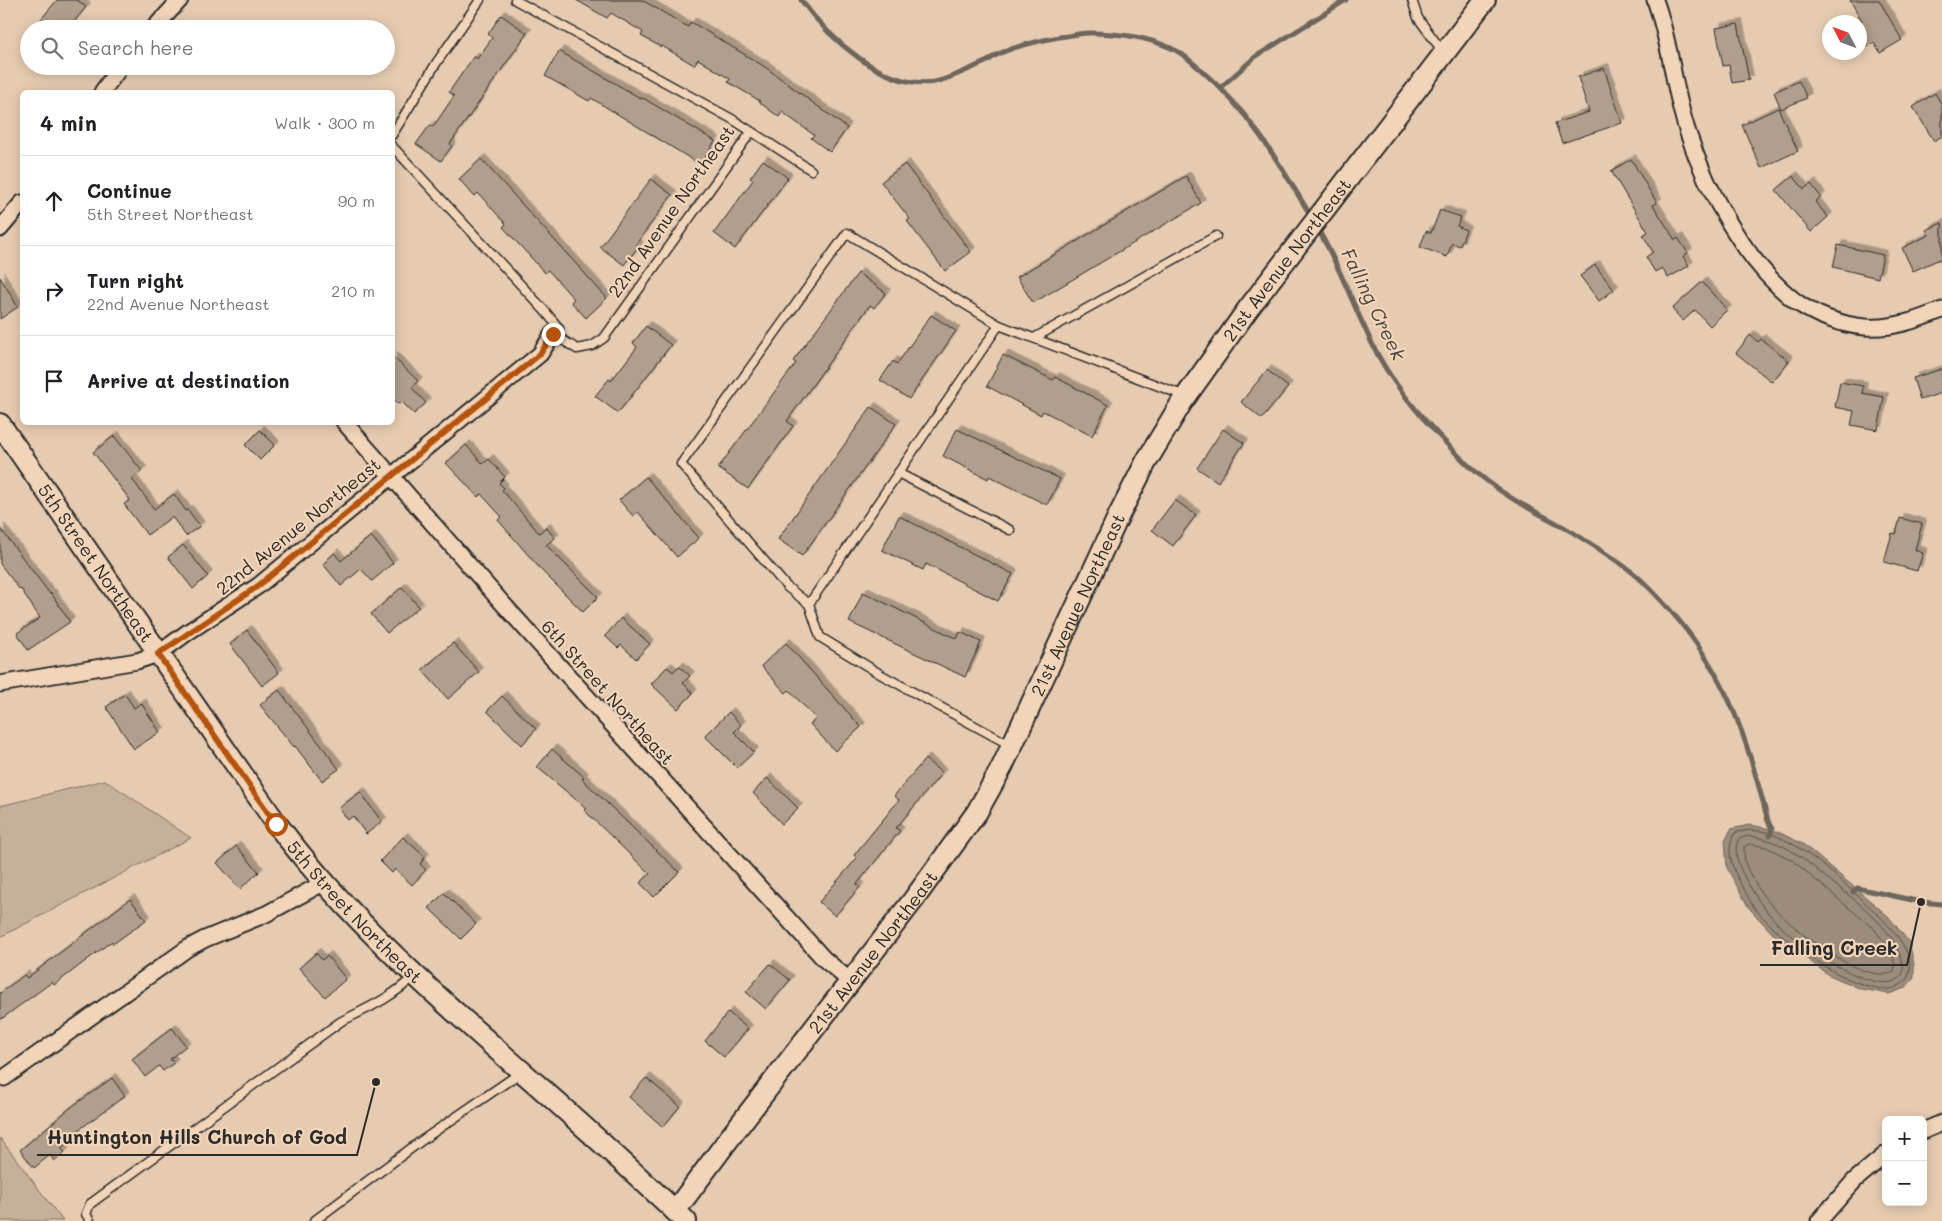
<!DOCTYPE html>
<html lang="en">
<head>
<meta charset="utf-8">
<style>
	:root { --surface:#fff; --page:#f6f6f6; --text:#202124; --muted:#757577; --line:#e0e0e0 }
	body { margin:0; font-family:Mali,sans-serif; background:var(--page); color:var(--text) }
	.controls { position:absolute; right:15px; bottom:15px; display:grid; overflow:hidden; border-radius:8px; box-shadow:0 2px 12px #0003 }
	.controls button { width:45px; height:45px; display:grid; place-items:center; padding:0; border:0; border-bottom:1px solid var(--line); background:var(--surface); color:var(--text); font:25px sans-serif }
	.compass { position:absolute; left:1822px; top:15px; width:45px; height:45px; border-radius:50%; background:var(--surface); box-shadow:0 2px 12px #0003; rotate:312deg }
	.stop { position:absolute; width:15px; height:15px; margin:-11px; border:4px solid #b45309; border-radius:50%; background:#fff }
	.stop.end { background:#b45309; border-color:#fff; box-shadow:0 1px 5px #0008 }
	.list { margin:0; padding:0; list-style:none }
	h2 { display:flex; justify-content:space-between; align-items:center; height:65px; margin:0; padding:0 20px; font-size:21px }
	h2 small { font-size:16px; font-weight:400; color:var(--muted) }
	.list li { display:grid; grid-template-columns:32px 1fr auto; gap:15px; align-items:center; box-sizing:border-box; height:90px; padding:0 20px; border-top:1px solid var(--line) }
	.list b { display:block; font-size:19px; white-space:nowrap }
	.list p { margin:0; font-size:16px; white-space:nowrap; color:var(--muted) }
	.list em { font-size:16px; font-style:normal; color:var(--muted) }
	.icon { flex:none; width:28px; height:28px; fill:none; stroke:currentColor; stroke-width:2; stroke-linecap:round; stroke-linejoin:round }
	.map { position:relative; flex:none; width:1942px; height:1221px; overflow:hidden }
	.search { position:absolute; background:var(--surface); box-shadow:0 2px 12px #0003; left:20px; top:20px; width:375px; height:55px; display:flex; align-items:center; gap:12px; box-sizing:border-box; padding:0 18px; border-radius:28px; color:var(--muted); font-size:19px }
	.panel { position:absolute; background:var(--surface); box-shadow:0 2px 12px #0003; left:20px; top:90px; width:375px; height:335px; border-radius:8px }
	.map>svg:first-child { display:block }
	.green { fill:#c7b09a; stroke:#796e62 }
	.water { fill:#9b8c7b; stroke:#6e655b }
	.lines { fill:none; stroke-linecap:round; stroke-linejoin:round }
	.shore { stroke:#58524b; stroke-width:1 }
	.stream { stroke:#6e655b; stroke-width:5 }
	.building { fill:#b19e8c; stroke:#2b2b2b; filter:url(#shadow) }
	.lane-casing { stroke:#2b2b2b; stroke-width:11 }
	.street-casing { stroke:#2b2b2b; stroke-width:19 }
	.secondary-casing { stroke:#2b2b2b; stroke-width:24 }
	.lane { stroke:#f2d5b9; stroke-width:8 }
	.street { stroke:#f2d5b9; stroke-width:15 }
	.secondary { stroke:#f2d5b9; stroke-width:20 }
	.route { stroke:#b45309; stroke-width:6 }
	.labels { text-anchor:middle; dominant-baseline:central; stroke-width:4.5; stroke-linejoin:round; paint-order:stroke }
	.street-label { font-size:18px; fill:#2b2b2b; stroke:#f2d5b9 }
	.water-label { font-size:19px; font-style:italic; fill:#47433f; stroke:#f2d5b9 }
	.leader { fill:none; stroke:#2b2b2b; stroke-width:2 }
	.callout-dot { fill:#2b2b2b; stroke:#f2d5b9; stroke-width:2 }
	.callout-label { font-size:19px; text-anchor:middle; font-weight:bold; fill:#2b2b2b; stroke:#f2d5b9; stroke-width:4.5; stroke-linejoin:round; paint-order:stroke }
</style>
</head>
<body>
<div class="map">
<svg width="1942" height="1221" viewBox="0 0 1942 1221">
	<defs>
		<filter id="shadow"><feDropShadow dx="4.5" dy="-4.5" stdDeviation="0" flood-color="#0004"/></filter>
	</defs>
	<rect width="100%" height="100%" fill="#e6cbb1"/>
	<filter id="ink" filterUnits="userSpaceOnUse"><feTurbulence type="fractalNoise" baseFrequency=".02" numOctaves="2"/><feDisplacementMap in="SourceGraphic" scale="10" xChannelSelector="R" yChannelSelector="G"/><feConvolveMatrix kernelMatrix="1 2 1 2 8 2 1 2 1" color-interpolation-filters="sRGB"/></filter>
	<g filter="url(#ink)">
		<g class="green">
			<path d="M105 780 191 838 0 937V806Z"/>
			<path d="M0 1138 63 1221H0Z"/>
		</g>
		<path class="water" d="M1749 825 1772 829 1803 844 1888 916 1909 942 1914 964V978L1905 988 1889 994 1861 989 1827 974 1772 933 1749 908 1727 868 1725 841 1731 829Z"/>
		<g class="lines">
			<g class="shore">
				<path d="M1750 830C1757 831 1766 831 1772 834 1807 848 1836 876 1863 901 1880 916 1925 956 1905 981 1901 985 1894 989 1888 989 1849 991 1775 936 1753 906 1749 900 1746 892 1742 886 1733 870 1724 850 1735 833Z"/>
				<path d="M1749 836C1766 838 1781 844 1795 853 1807 860 1817 871 1828 879 1854 900 1892 925 1901 959 1903 965 1905 972 1900 977 1878 1001 1795 941 1778 924 1764 909 1754 895 1745 878 1739 867 1732 850 1739 839Z"/>
				<path d="M1750 844 1766 847 1792 860 1874 929 1891 950 1895 966 1894 972C1862 987 1785 923 1766 899 1760 892 1747 871 1745 862 1744 857 1744 851 1744 847Z"/>
			</g>
			<g class="stream">
				<path d="M801 0C828 37 884 90 934 82 950 79 973 67 988 61 1000 49 1042 40 1059 37 1069 36 1080 33 1089 33 1116 33 1147 37 1171 48 1183 53 1192 62 1201 70 1251 113 1279 163 1312 218"/>
				<path d="M1221 87 1255 57 1346 0"/>
				<path d="M1317 228C1342 269 1356 315 1379 357 1400 395 1436 434 1467 464 1481 477 1497 489 1513 499 1534 512 1557 522 1577 535 1595 547 1614 558 1632 572 1646 583 1658 597 1670 610 1729 677 1746 737 1768 821L1772 829 1770 835"/>
				<path d="M1853 892 1857 888 1921 902 1942 904"/>
			</g>
		</g>
		<g class="building">
			<path d="M57 0H77L86 7 68 29H33Z"/>
			<path d="M576 0H642L688 27 691 22 765 67 847 128 830 152 811 138 814 135 782 112 779 117 759 102 760 101 728 82 730 79 698 59 694 65 662 46 661 47 641 36 643 32 611 13 607 18Z"/>
			<path d="M1850 0H1879L1902 40 1880 53 1874 43 1867 47 1860 33V22L1862 21Z"/>
			<path d="M501 15 527 33 450 144 452 146 441 161 416 144 430 125 433 127 454 96 449 92 474 56 477 59 492 38 488 34Z"/>
			<path d="M1738 24 1749 80 1732 83 1729 65 1723 66 1716 28Z"/>
			<path d="M559 51 642 99 643 98 715 141 701 165 591 98 589 101 545 76Z"/>
			<path d="M1604 68 1622 123 1562 143 1555 123 1589 112 1578 77Z"/>
			<path d="M1799 81 1807 98 1781 109 1774 92Z"/>
			<path d="M1935 93 1942 105V136L1934 141 1913 107Z"/>
			<path d="M1778 108 1798 151 1761 168 1742 125Z"/>
			<path d="M481 159 607 298 586 318 571 302 574 299 548 270 545 273 503 227 506 224 478 193 474 196 459 179Z"/>
			<path d="M1631 159 1657 203 1653 205 1675 240 1678 238 1688 253 1683 256 1689 266 1668 278 1662 268 1655 272 1646 257 1653 252 1643 235 1648 232 1611 171Z"/>
			<path d="M763 160 788 178 735 249 714 233 753 180 750 178Z"/>
			<path d="M905 164 971 252 945 271 907 221 910 219 881 182Z"/>
			<path d="M1186 176 1201 203 1033 303 1017 277Z"/>
			<path d="M1793 176 1804 189 1811 184 1821 197 1815 202 1828 217 1811 232 1776 190Z"/>
			<path d="M651 179 672 195 636 244 639 246 624 265 600 247Z"/>
			<path d="M1440 210 1461 217 1457 226 1466 230 1460 246 1452 243 1447 257 1420 247 1426 231 1431 233Z"/>
			<path d="M1942 223V263L1940 259 1913 271 1902 248 1929 235 1926 230Z"/>
			<path d="M1838 245 1883 255 1878 278 1833 267Z"/>
			<path d="M1595 265 1614 290 1599 301 1580 276Z"/>
			<path d="M858 273 886 293 874 308 870 305 787 421 793 426 748 489 718 468 796 363 793 361Z"/>
			<path d="M0 277 18 307 0 319Z"/>
			<path d="M1702 282 1727 310 1710 326 1695 310 1683 321 1672 309Z"/>
			<path d="M931 315 956 331 909 399 880 380 893 361 897 364Z"/>
			<path d="M646 326 671 345 618 413 595 396 609 379 611 381 637 347 633 343Z"/>
			<path d="M1750 335 1758 342 1761 339 1789 361 1772 382 1736 353Z"/>
			<path d="M1003 355 1053 380 1055 377 1108 405 1092 436 1043 411 1041 415 987 386Z"/>
			<path d="M392 356 418 381 412 388 426 403 414 414 402 402 399 404 392 398Z"/>
			<path d="M1942 369V393L1920 400 1913 378Z"/>
			<path d="M1267 370 1288 387 1262 419 1241 402Z"/>
			<path d="M1840 382 1863 386 1862 393 1884 397 1878 430 1851 425 1854 411 1835 407Z"/>
			<path d="M871 407 896 424 802 556 778 539Z"/>
			<path d="M957 429 1060 479 1047 505 989 476 988 479 943 456Z"/>
			<path d="M1223 429 1244 443 1218 482 1197 468Z"/>
			<path d="M260 430 275 445 260 460 245 445Z"/>
			<path d="M114 436 142 471 132 479 154 509 174 494 186 511 188 510 200 526 186 536 172 517 147 535 124 504 130 500 93 452Z"/>
			<path d="M466 445 483 464 489 459 505 477 499 483 504 488 502 490 539 533 546 527 555 538 546 545 598 597 583 612 542 571 498 520 502 517 481 494 478 497 446 463Z"/>
			<path d="M646 477 699 538 677 557 638 512 633 516 619 500Z"/>
			<path d="M1175 500 1196 515 1173 546 1152 530Z"/>
			<path d="M899 516 1013 574 998 601 926 564 923 570 882 550Z"/>
			<path d="M1900 518 1922 524 1915 550 1923 553 1917 571 1884 562 1892 533 1896 534Z"/>
			<path d="M0 528 50 594 51 593 70 622 28 650 17 633 40 618 21 589 20 590 0 564Z"/>
			<path d="M371 536 393 563 372 581 361 569 341 586 323 564 334 553 341 561Z"/>
			<path d="M183 545 208 576 193 589 168 557Z"/>
			<path d="M402 587 419 607 387 633 371 614Z"/>
			<path d="M863 592 957 639 960 632 981 642 965 677 849 622Z"/>
			<path d="M621 618 650 644 636 659 621 645 618 648 605 636Z"/>
			<path d="M247 630 279 673 262 686 230 644Z"/>
			<path d="M453 643 479 672 448 699 422 670Z"/>
			<path d="M786 643 861 727 835 751 810 724 816 719 789 690 786 693 761 666Z"/>
			<path d="M679 666 690 676 683 683 693 693 678 709 651 684 667 667 673 672Z"/>
			<path d="M279 690 339 769 322 781 295 746 294 747 260 705Z"/>
			<path d="M125 694 134 708 141 703 160 732 134 749 106 707Z"/>
			<path d="M502 696 536 729 522 745 487 711Z"/>
			<path d="M729 712 741 725 734 732 754 752 737 768 705 736Z"/>
			<path d="M552 749 584 777 582 779 679 872 654 897 640 883 650 874 584 810 586 808 537 767Z"/>
			<path d="M925 759 942 773 896 828 900 831 857 884 860 887 835 916 819 902 857 858 854 855 899 800 894 796Z"/>
			<path d="M767 778 798 808 782 824 753 793Z"/>
			<path d="M360 792 382 822 366 834 353 816 348 820 339 808Z"/>
			<path d="M403 837 425 857 420 864 426 870 412 885 395 869 392 873 380 861Z"/>
			<path d="M236 846 259 872 240 889 217 863Z"/>
			<path d="M444 893 476 924 461 939 429 908Z"/>
			<path d="M130 899 146 920 113 944 112 941 54 985 52 982 0 1020V993L24 975 27 978Z"/>
			<path d="M316 953 322 960 327 956 346 979 325 997 299 968Z"/>
			<path d="M770 964 790 980 766 1009 746 992Z"/>
			<path d="M728 1012 748 1029 724 1057 705 1041Z"/>
			<path d="M172 1028 186 1046 170 1059 174 1063 163 1071 159 1066 145 1077 132 1059Z"/>
			<path d="M112 1078 125 1096 66 1139 68 1142 61 1148 65 1152 54 1161 50 1155 34 1168 20 1150 70 1108Z"/>
			<path d="M646 1078 680 1106 663 1127 629 1097Z"/>
		</g>
		<g class="lines">
			<g class="lane-casing">
				<g id="lane">
					<path d="M515 0 732 119 811 170"/>
					<path d="M1412 0 1418 18 1443 52"/>
					<path d="M392 135 437 62 480 0"/>
					<path d="M392 146 544 310 559 328 553 334 577 349 592 346 604 338 751 132"/>
					<path d="M1034 338 1216 236"/>
					<path d="M898 473 1010 530"/>
					<path d="M809 604 787 587 681 464 847 233 999 325"/>
					<path d="M1010 745 880 674 820 637 809 604 999 325 1185 396"/>
					<path d="M90 1221 86 1214 90 1204 340 1022C368 1008 392 998 415 975"/>
					<path d="M314 1221 421 1141 520 1073"/>
				</g>
			</g>
			<g class="street-casing">
				<g id="street">
					<path d="M1655 0C1671 43 1673 89 1688 133 1707 191 1745 262 1795 301 1814 315 1841 325 1865 327 1892 329 1917 320 1942 310"/>
					<path d="M153 29 180 0"/>
					<path d="M102 92 121 66"/>
					<path d="M0 229 22 203"/>
					<path d="M344 422 496 596 824 959 850 981"/>
					<path d="M0 684 137 661 158 654 188 632 258 586 540 354 553 334"/>
					<path d="M4 1078 188 948 205 939 266 914 323 883"/>
					<path d="M1923 1131 1942 1123"/>
					<path d="M1819 1221 1855 1180 1886 1154"/>
				</g>
			</g>
			<g class="secondary-casing">
				<g id="secondary">
					<path id="s1" d="M0 424 276 823C348 919 437 997 527 1076 581 1123 633 1172 686 1221"/>
					<path id="s2" d="M675 1211 731 1136 914 899 977 812 1002 767 1119 515 1146 462 1182 402 1248 309 1485 0"/>
				</g>
			</g>
			<use href="#lane" class="lane"/>
			<use href="#street" class="street"/>
			<use href="#secondary" class="secondary"/>
		</g>
	</g>
	<g class="lines" filter="url(#ink)">
		<path class="route" d="M276 824 158 654 258 586 540 354 553 334"/>
	</g>
	<g class="labels">
		<g class="street-label">
			<text transform="translate(671 211) rotate(-55)">22nd Avenue Northeast</text>
			<text stroke="none"><textPath href="#s2" startOffset="1136">21st Avenue Northeast</textPath></text>
			<text transform="translate(298 526) rotate(-39)">22nd Avenue Northeast</text>
			<text stroke="none"><textPath href="#s1" startOffset="169">5th Street Northeast</textPath></text>
			<text stroke="none"><textPath href="#s2" startOffset="731">21st Avenue Northeast</textPath></text>
			<text transform="translate(608 692) rotate(48)">6th Street Northeast</text>
			<text stroke="none"><textPath href="#s1" startOffset="604">5th Street Northeast</textPath></text>
			<text stroke="none"><textPath href="#s2" startOffset="326">21st Avenue Northeast</textPath></text>
		</g>
		<g class="water-label">
			<text transform="translate(1374 304) rotate(64)">Falling Creek</text>
		</g>
	</g>
	<path class="leader" d="M1921 902L1907 965H1760M376 1082L357 1155H37"/>
	<g class="callout-dot">
		<circle cx="1921" cy="902" r="5"/>
		<circle cx="376" cy="1082" r="5"/>
	</g>
	<g class="callout-label">
		<text x="1834" y="955">Falling Creek</text>
		<text x="197" y="1144">Huntington Hills Church of God</text>
	</g>
</svg>
<div class="controls">
<button>+</button>
<button>−</button>
</div>
<svg class="compass" viewBox="-18 -18 36 36"><path d="M0-13l5 13h-10z" fill="#e53935"/><path d="M0 13l5-13h-10z" fill="#757577"/></svg>
<div class="stop" style="left:276px;top:824px"></div>
<div class="stop end" style="left:553px;top:334px"></div>
<div class="search"><svg class="icon" aria-label="search" viewBox="0 0 24 24"><circle cx="10" cy="10" r="6"/><path d="M15 15l6 6"/></svg>Search here</div>
<section class="panel">
<h2>4 min<small>Walk · 300 m</small></h2>
<ul class="list">
<li><svg class="icon" aria-label="ahead" viewBox="0 0 24 24"><path d="M12 20V5M6 11l6-6 6 6"/></svg><div><b>Continue</b><p>5th Street Northeast</p></div><em>90 m</em></li>
<li><svg class="icon" aria-label="right" viewBox="0 0 24 24"><path d="M7 20v-9h11M14 6l5 5-5 5"/></svg><div><b>Turn right</b><p>22nd Avenue Northeast</p></div><em>210 m</em></li>
<li><svg class="icon" aria-label="arrive" viewBox="0 0 24 24"><path d="M6 21V4h12l-3 4 3 4H6"/></svg><div><b>Arrive at destination</b></div></li>
</ul>
</section>
</div>
</body>
</html>
